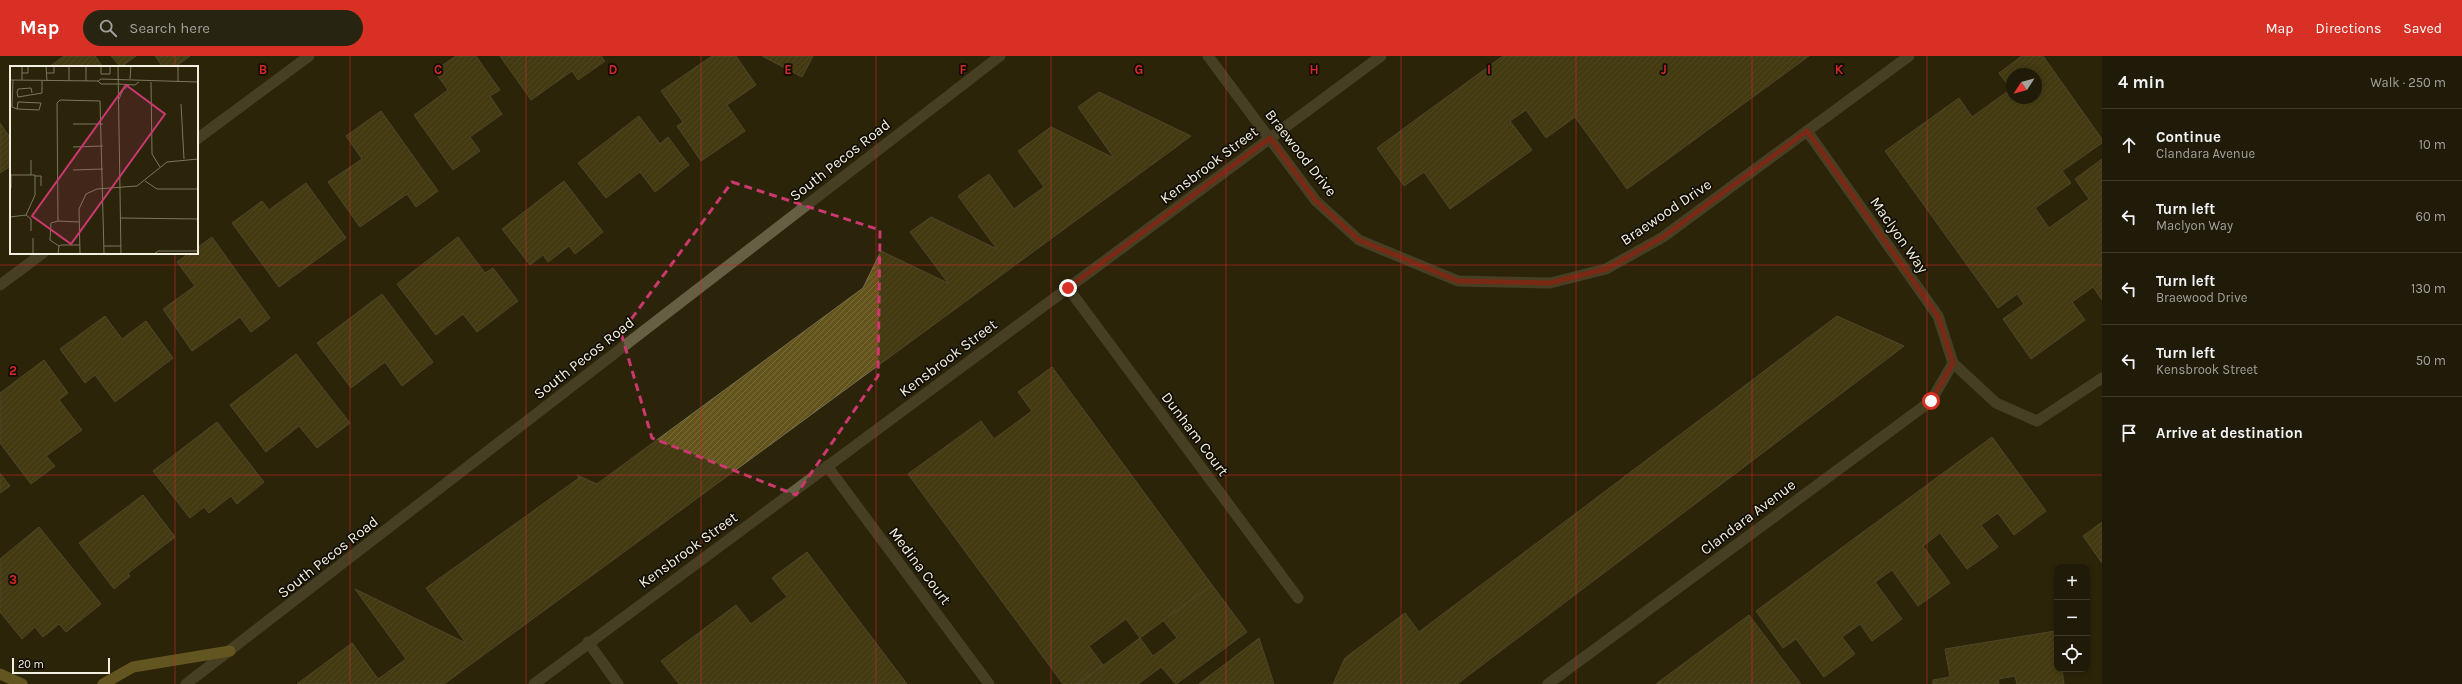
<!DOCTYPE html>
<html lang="en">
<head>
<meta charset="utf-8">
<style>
	:root { --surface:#201b08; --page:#282412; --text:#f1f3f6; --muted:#a2a19c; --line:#3d3929; --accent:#d93025 }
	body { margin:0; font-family:Karla,sans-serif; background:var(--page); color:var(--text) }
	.controls { position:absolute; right:12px; bottom:12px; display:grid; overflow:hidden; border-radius:8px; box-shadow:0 2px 6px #0003 }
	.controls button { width:36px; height:36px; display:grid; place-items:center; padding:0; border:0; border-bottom:1px solid var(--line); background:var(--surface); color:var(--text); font:20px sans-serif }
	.compass { position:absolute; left:2006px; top:12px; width:36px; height:36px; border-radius:50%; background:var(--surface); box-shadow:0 2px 6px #0003; rotate:234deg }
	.scale { position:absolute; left:12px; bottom:10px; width:98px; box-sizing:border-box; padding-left:4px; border:2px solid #f4f0e1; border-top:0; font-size:11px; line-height:14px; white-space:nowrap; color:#f4f0e1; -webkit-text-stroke:3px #110e04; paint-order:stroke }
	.stop { position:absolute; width:12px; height:12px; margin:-9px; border:3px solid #d93025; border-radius:50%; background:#fff }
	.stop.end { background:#d93025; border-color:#fff; box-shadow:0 1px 4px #0008 }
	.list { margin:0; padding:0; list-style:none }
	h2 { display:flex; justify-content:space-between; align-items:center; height:52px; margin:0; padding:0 16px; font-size:17px }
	h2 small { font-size:13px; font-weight:400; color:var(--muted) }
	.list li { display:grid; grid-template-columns:26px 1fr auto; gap:12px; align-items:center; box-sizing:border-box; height:72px; padding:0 16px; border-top:1px solid var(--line) }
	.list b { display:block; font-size:15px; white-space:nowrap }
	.list p { margin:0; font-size:13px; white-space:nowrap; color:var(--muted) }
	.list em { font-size:13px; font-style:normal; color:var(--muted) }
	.icon { flex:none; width:22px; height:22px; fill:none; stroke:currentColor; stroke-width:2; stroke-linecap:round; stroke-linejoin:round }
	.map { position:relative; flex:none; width:2102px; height:628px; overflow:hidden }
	header { display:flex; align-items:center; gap:24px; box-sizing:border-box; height:56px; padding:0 20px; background:var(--accent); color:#fff }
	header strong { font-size:19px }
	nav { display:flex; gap:22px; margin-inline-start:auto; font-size:14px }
	.search { width:280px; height:36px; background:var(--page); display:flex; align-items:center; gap:10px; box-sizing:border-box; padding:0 14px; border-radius:22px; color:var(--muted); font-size:15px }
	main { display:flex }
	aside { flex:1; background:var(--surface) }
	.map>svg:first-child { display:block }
	.building { fill:url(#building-hatch); stroke:#766f53; fill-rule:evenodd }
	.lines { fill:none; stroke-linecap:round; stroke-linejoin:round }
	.service { stroke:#665f44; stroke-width:11 }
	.minor { stroke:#665f44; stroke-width:11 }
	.tertiary { stroke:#665f44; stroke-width:11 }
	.primary { stroke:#a5903a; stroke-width:11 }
	.route { stroke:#d93025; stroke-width:5 }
	.marked { fill:none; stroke:#ca386f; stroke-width:3; stroke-dasharray:8 5; stroke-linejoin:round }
	.grid { fill:none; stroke:#d62828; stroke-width:1; stroke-opacity:0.55 }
	.labels { text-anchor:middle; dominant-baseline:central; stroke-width:3.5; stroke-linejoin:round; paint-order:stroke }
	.street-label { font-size:15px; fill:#f4f0e1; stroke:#110e04 }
	.inset-road { fill:none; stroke:#7b7660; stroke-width:1 }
	.view { fill:#ca386f; fill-opacity:0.15; stroke:#ca386f; stroke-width:2 }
	.inset-edge { fill:none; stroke:#f4f0e1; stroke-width:2 }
	.grid-label { font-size:13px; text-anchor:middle; font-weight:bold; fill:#d62828; stroke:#110e04; stroke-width:3.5; stroke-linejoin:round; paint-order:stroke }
</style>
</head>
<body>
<header>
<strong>Map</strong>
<div class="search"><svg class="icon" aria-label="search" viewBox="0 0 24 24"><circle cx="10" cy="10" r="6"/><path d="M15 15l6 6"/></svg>Search here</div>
<nav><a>Map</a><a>Directions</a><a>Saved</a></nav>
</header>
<main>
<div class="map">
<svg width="2102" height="628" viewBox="0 0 2102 628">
	<defs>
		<pattern id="building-hatch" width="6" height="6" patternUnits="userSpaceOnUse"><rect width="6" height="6" fill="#63541c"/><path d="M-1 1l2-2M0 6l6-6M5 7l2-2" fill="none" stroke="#7a6d3d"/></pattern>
	</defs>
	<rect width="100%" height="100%" fill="#2b240a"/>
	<g class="building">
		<path d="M64 0H95L103 11H49Z"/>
		<path d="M111 0H136L121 11Z"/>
		<path d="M155 0H190L175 11H163Z"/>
		<path d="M456 0H476L500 34 490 40 502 58 470 81 480 95 453 114 414 59 448 34 434 15Z"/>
		<path d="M500 0H601L605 5 578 24 572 15 531 44Z"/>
		<path d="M712 0H736L756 29 727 49 745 75 701 105 677 70 683 66 661 35Z"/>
		<path d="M762 0H813L802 21Z"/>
		<path d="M1503 0H1809L1627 133 1575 61 1546 82 1526 54 1510 65 1532 94 1450 153 1424 116 1404 130 1377 92Z"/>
		<path d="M2022 0H2043L2102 83V87L2062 115 2071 127 2035 152 2049 172 2089 143 2075 123 2102 103V244L2093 231 2072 246 2085 264 2031 303 2003 263 2024 248 2017 238 1998 252 1885 95 1959 42 1972 61 2011 33 1999 17ZM2012 18H2036V42H2012Z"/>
		<path d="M1099 36 1191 80 444 628H297L352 587 378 623 406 603 355 533 466 587 426 532 579 422 577 419 597 428 863 232 881 195 948 227 910 176 931 161 997 193 958 140 989 118 1014 153 1044 131 1018 95 1051 71 1114 102 1078 51Z"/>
		<path d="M381 55 438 135 416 151 407 138 360 171 328 126 362 103 346 80Z"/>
		<path d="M639 60 660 88 668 81 689 109 655 136 640 116 606 142 578 107Z"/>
		<path d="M0 67 11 83V110L0 117Z"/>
		<path d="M564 125 603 176 575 198 569 190 548 206 543 199 530 209 502 173Z"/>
		<path d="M306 127 346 182 279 231 232 167 262 145 269 154Z"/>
		<path d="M212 181 270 262 251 276 240 261 192 295 163 253 195 230 177 206 189 197H197V192Z"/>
		<path d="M458 181 485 217 493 212 518 245 477 276 463 258 436 279 397 228Z"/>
		<path d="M382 238 433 306 402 330 385 306 351 332 317 287Z"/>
		<path d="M105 260 122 283 146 265 173 302 115 346 95 319 85 327 60 293Z"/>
		<path d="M1837 260 1904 290 1457 628H1333L1345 602 1405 557 1419 576Z"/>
		<path d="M296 298 350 367 317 392 299 370 266 396 230 349Z"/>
		<path d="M44 304 68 337 59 344 82 374 46 400 55 410 31 428 0 387V337Z"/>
		<path d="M1052 311 1212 529 1140 582 1126 563 1089 590 1103 609 1078 628H1063L908 418 981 365 994 383 1032 355 1018 336Z"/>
		<path d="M217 366 264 426 237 448 231 440 209 457 204 451 190 462 153 415Z"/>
		<path d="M1992 381 2046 455 2014 479 1998 457 1981 469 1998 491 1967 513 1940 477 1923 490 1950 527 1918 550 1892 514 1875 526 1902 563 1872 585 1860 568 1842 581 1855 598 1824 621 1796 583 1783 592 1756 555Z"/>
		<path d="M0 417 10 430 0 437Z"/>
		<path d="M143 439 175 481 128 517 130 520 114 533 79 487Z"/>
		<path d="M2102 466V507L2083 480Z"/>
		<path d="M39 471 101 548 66 576 59 568 43 581 35 571 22 583 0 556V503Z"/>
		<path d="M807 496 907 628H679L661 605 736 549 751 568 787 541 772 522Z"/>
		<path d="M1212 529 1247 576 1176 628 1161 611 1138 628H1078L1140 582 1153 600 1177 582 1163 564Z"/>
		<path d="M1749 559 1801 628H1656Z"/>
		<path d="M2055 575 2057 613H2062L2064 628H2017L2015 620 1998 623 1999 628H1933V624L1950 621 1945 593Z"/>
		<path d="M1259 582 1274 628H1199Z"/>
	</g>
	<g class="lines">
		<path class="service" d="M1953 307 1996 347 2037 365 2102 322"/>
		<g class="minor">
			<path d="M1208 0 1316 145 1359 184 1458 225 1550 227 1606 213 1663 181 1909 0"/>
			<path d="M197 83 309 0"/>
			<path d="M0 229 43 197"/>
			<path d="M1068 232 1298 542"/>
			<path d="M827 410 989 628"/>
			<path d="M588 586 618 628"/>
			<path d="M534 628 1381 0"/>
			<path d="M1548 628 1931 345 1953 307 1938 260 1807 75"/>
		</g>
		<path class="tertiary" d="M186 628 1000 0"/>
		<g class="primary">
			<path d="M0 618 22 628"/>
			<path d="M103 628 133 611 230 595"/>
		</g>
	</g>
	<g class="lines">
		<path class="route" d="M1068 232 1270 82 1316 145 1359 184 1458 225 1550 227 1606 213 1663 181 1807 75 1938 260 1953 307 1931 345"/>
	</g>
	<path d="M0 0H2102V628H0ZM732 126 880 174 878 320 796 439 652 382 621 277Z" fill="#2b240a" fill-opacity=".55" fill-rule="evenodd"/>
	<path class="marked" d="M732 126 880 174 878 320 796 439 652 382 621 277Z"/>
	<path class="grid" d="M175 0V11M350 0V628M526 0V628M701 0V628M876 0V628M1051 0V628M1226 0V628M1401 0V628M1576 0V628M1752 0V628M1927 0V628M175 197V628M0 209H2102M0 419H2102"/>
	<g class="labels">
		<g class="street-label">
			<text transform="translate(1301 97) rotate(52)">Braewood Drive</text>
			<text transform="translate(840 104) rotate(-38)">South Pecos Road</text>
			<text transform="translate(1209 109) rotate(-37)">Kensbrook Street</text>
			<text transform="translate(1666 156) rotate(-34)">Braewood Drive</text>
			<text transform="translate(1899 179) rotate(55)">Maclyon Way</text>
			<text transform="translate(584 302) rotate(-38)">South Pecos Road</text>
			<text transform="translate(948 302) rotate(-37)">Kensbrook Street</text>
			<text transform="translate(1195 378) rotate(53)">Dunham Court</text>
			<text transform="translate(1748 461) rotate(-37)">Clandara Avenue</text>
			<text transform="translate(688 494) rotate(-36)">Kensbrook Street</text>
			<text transform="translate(328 501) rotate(-38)">South Pecos Road</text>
			<text transform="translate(920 510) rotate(53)">Medina Court</text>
		</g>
	</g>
	<g transform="translate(10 10)">
		<rect width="188" height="188" fill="#2b240a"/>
		<path class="inset-road" d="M12 0V14M36 0 37 15M59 0V15M91 0V8H100V0M108 0 111 188M12 7H18V0M37 7H44V0M120 13 121 0M0 14 88 15 91 13 188 16M3 14 2 41 7 43H8L29 44 31 37 8 36 7 43M76 15V0M88 15 91 18H108L125 19 129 16M141 16 142 88 150 101M168 16V0M22 27 21 22 8 23 7 26 8 31 32 27V15M108 35 113 24 119 19M171 38 174 93M63 58H93M63 81 93 80M63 104 93 103M0 109H25V129L16 149 0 151M1 109V122M21 109V94M25 110H31V120M135 115 147 123H188M16 149 21 153V165M111 152 188 153M48 155 47 37 50 34 90 35 94 188M23 172V188M49 180 40 174 41 157 48 155 69 156M94 180H111M48 188 49 180 51 179H70M70 188 69 143 76 128 87 123 127 120 157 96 188 93M144 188 148 185H188"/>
		<path class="view" d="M116 19 155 48 61 178 22 150Z"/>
		<rect width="188" height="188" class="inset-edge"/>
	</g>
	<g class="grid-label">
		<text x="263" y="18">B</text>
		<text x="438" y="18">C</text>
		<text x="613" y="18">D</text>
		<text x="788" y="18">E</text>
		<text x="963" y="18">F</text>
		<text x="1139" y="18">G</text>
		<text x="1314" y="18">H</text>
		<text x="1489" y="18">I</text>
		<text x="1664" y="18">J</text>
		<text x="1839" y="18">K</text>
		<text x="13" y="319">2</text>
		<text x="13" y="528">3</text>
	</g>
</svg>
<div class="controls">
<button>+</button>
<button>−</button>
<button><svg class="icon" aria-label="locate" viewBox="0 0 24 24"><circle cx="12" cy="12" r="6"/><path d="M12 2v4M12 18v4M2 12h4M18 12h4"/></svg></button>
</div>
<svg class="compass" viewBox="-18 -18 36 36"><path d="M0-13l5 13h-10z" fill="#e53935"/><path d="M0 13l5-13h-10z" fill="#a2a19c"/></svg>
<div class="scale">20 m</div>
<div class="stop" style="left:1931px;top:345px"></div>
<div class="stop end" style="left:1068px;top:232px"></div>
</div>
<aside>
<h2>4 min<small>Walk · 250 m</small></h2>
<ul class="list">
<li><svg class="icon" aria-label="ahead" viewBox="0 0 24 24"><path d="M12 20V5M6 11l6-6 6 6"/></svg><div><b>Continue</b><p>Clandara Avenue</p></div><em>10 m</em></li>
<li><svg class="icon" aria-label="left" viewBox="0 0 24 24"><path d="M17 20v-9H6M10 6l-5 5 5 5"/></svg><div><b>Turn left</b><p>Maclyon Way</p></div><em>60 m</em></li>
<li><svg class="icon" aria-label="left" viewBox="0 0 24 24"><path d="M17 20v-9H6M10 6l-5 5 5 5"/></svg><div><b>Turn left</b><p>Braewood Drive</p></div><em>130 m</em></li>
<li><svg class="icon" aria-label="left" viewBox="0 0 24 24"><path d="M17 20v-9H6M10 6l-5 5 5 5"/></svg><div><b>Turn left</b><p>Kensbrook Street</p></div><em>50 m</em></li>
<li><svg class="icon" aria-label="arrive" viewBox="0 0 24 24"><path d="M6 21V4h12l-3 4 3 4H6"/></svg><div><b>Arrive at destination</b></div></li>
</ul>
</aside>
</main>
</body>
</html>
